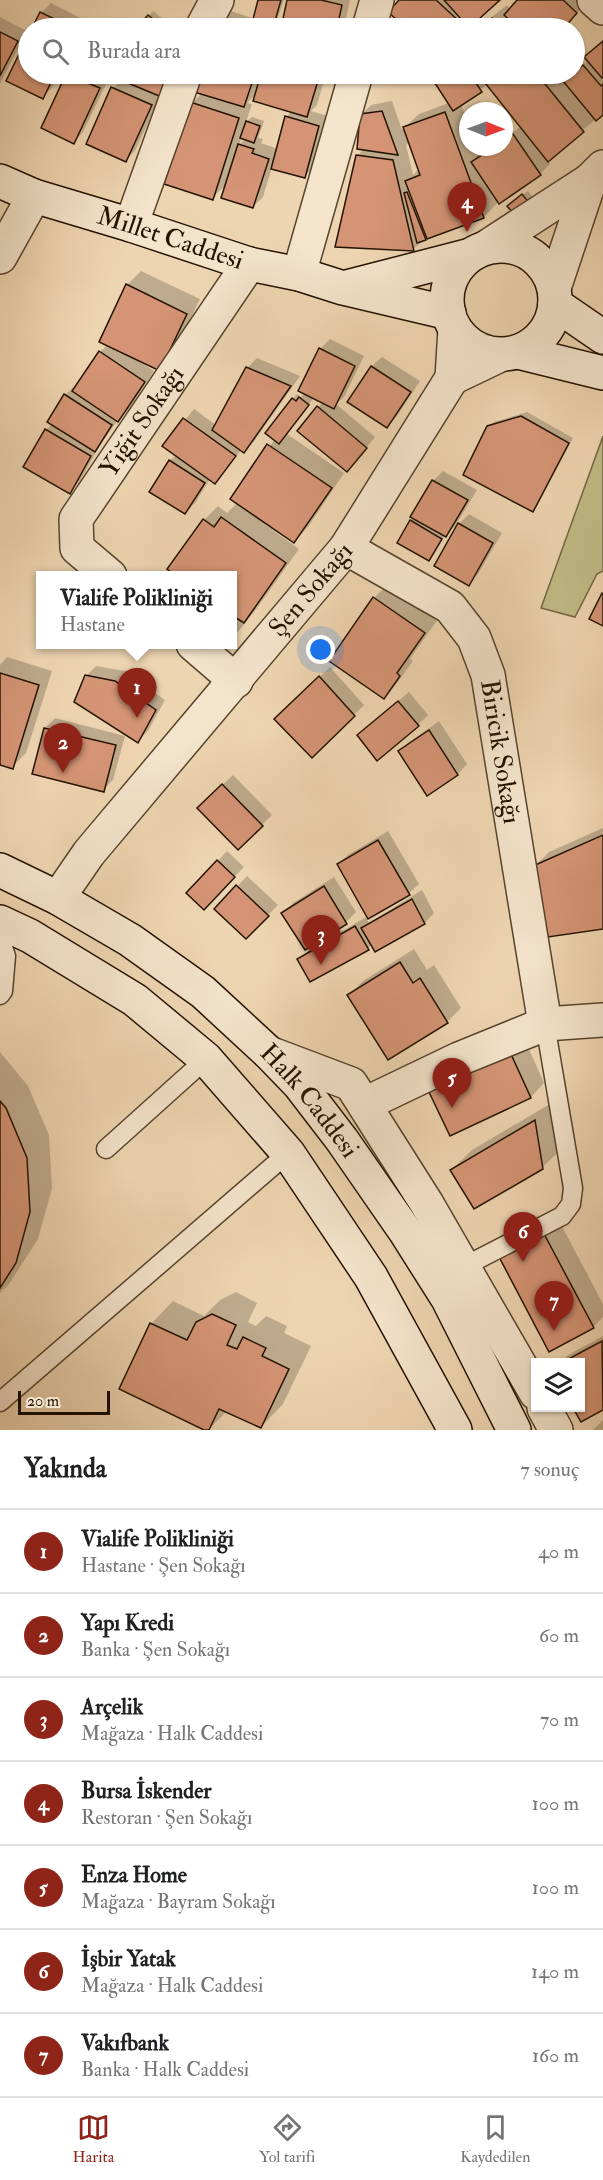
<!DOCTYPE html>
<html lang="tr">
<head>
<meta charset="utf-8">
<style>
	:root { --surface:#fff; --page:#f6f6f6; --text:#202124; --muted:#757577; --line:#e0e0e0; --accent:#8f2418 }
	body { margin:0; font-family:"IM FELL Double Pica",serif; background:var(--page); color:var(--text) }
	.controls { position:absolute; right:18px; bottom:18px; display:grid; overflow:hidden; border-radius:0px; box-shadow:0 2px 4px #0004 }
	.controls button { width:54px; height:54px; display:grid; place-items:center; padding:0; border:0; border-bottom:2px solid var(--line); background:var(--surface); color:var(--text); font:30px sans-serif }
	.compass { position:absolute; left:459px; top:102px; width:54px; height:54px; border-radius:50%; background:var(--surface); box-shadow:0 2px 4px #0004; rotate:91deg }
	.scale { position:absolute; left:18px; bottom:15px; width:92px; box-sizing:border-box; padding-left:6px; border:3px solid #241300; border-top:0; font-size:16px; line-height:21px; white-space:nowrap; color:#241300; -webkit-text-stroke:4px #f4e4cc; paint-order:stroke }
	.you { position:absolute; left:321px; top:650px; width:21px; height:21px; margin:-15px; border:4px solid #fff; border-radius:50%; background:#1a73e8; box-shadow:0 0 0 9px #1a73e833 }
	.badge { display:grid; place-items:center; width:39px; height:39px; border-radius:50%; background:var(--accent); color:#fff; font-size:20px; font-weight:700 }
	.pin { position:absolute; translate:-50% -50px; filter:drop-shadow(0 2px 3px #0008) }
	.pin::after { content:''; position:absolute; top:32px; width:21px; height:18px; background:inherit; clip-path:polygon(0 0,100% 0,50% 100%) }
	.popup { position:absolute; left:36px; top:571px; width:201px; height:78px; box-sizing:border-box; display:grid; place-content:center; border-radius:0px; background:var(--surface); filter:drop-shadow(0 2px 4px #0005); font-size:20px; white-space:nowrap; color:var(--muted) }
	.popup b { font-size:22px; color:var(--text) }
	.popup::after { content:''; position:absolute; left:50%; top:100%; margin-left:-12px; border:12px solid transparent; border-top-color:var(--surface) }
	.list { margin:0; padding:0; list-style:none }
	h2 { display:flex; justify-content:space-between; align-items:center; height:78px; margin:0; padding:0 24px; font-size:26px }
	h2 small { font-size:20px; font-weight:400; color:var(--muted) }
	.list li { display:grid; grid-template-columns:39px 1fr auto; gap:18px; align-items:center; box-sizing:border-box; height:84px; padding:0 24px; border-top:2px solid var(--line) }
	.list b { display:block; font-size:22px; white-space:nowrap }
	.list p { margin:0; font-size:20px; white-space:nowrap; color:var(--muted) }
	.list em { font-size:20px; font-style:normal; color:var(--muted) }
	.icon { flex:none; width:33px; height:33px; fill:none; stroke:currentColor; stroke-width:2; stroke-linecap:round; stroke-linejoin:round }
	.map { position:relative; flex:none; width:603px; height:1430px; overflow:hidden }
	.search { position:absolute; background:var(--surface); box-shadow:0 2px 4px #0004; left:18px; right:18px; top:18px; height:66px; display:flex; align-items:center; gap:15px; box-sizing:border-box; padding:0 21px; border-radius:33px; color:var(--muted); font-size:22px }
	.sheet { height:666px; background:var(--surface) }
	nav { display:flex; justify-content:space-around; align-items:center; box-sizing:border-box; height:84px; border-top:2px solid var(--line); background:var(--surface); font-size:16px; color:var(--muted) }
	nav a { display:grid; justify-items:center; gap:3px }
	nav .on { color:var(--accent) }
	.map>svg:first-child { display:block }
	.green { fill:#c1bb86; stroke:#726743; stroke-width:1.5 }
	.shadow { fill:#0003; fill-rule:evenodd }
	.building { fill:#d49475; stroke:#241300; stroke-width:1.5 }
	.lines { fill:none; stroke-linecap:round; stroke-linejoin:round }
	.lane-casing { stroke:#56442c; stroke-width:21 }
	.street-casing { stroke:#56442c; stroke-width:36 }
	.secondary-casing { stroke:#241300; stroke-width:36 }
	.lane { stroke:#f4e4cc; stroke-width:18 }
	.street { stroke:#f4e4cc; stroke-width:33 }
	.secondary { stroke:#f4e4cc; stroke-width:33 }
	.labels { text-anchor:middle; dominant-baseline:central; stroke-width:4.5; stroke-linejoin:round; paint-order:stroke }
	.street-label { font-size:26px; fill:#241300; stroke:#f4e4cc }
</style>
</head>
<body>
<div class="map">
<svg width="603" height="1430" viewBox="0 0 603 1430">
	<rect width="100%" height="100%" fill="#eed5b1"/>
	<filter id="stains"><feTurbulence type="fractalNoise" baseFrequency=".00333" numOctaves="4"/><feColorMatrix values="0 0 0 0 .2 0 0 0 0 .09 0 0 0 0 .02 0 0 0 .5 -.17"/></filter>
	<radialGradient id="worn" r=".72"><stop offset=".6" stop-color="#630" stop-opacity="0"/><stop offset="1" stop-color="#630" stop-opacity=".3"/></radialGradient>
	<path class="green" d="M603 436V571L597 574 575 617 541 608Z"/>
	<g class="shadow">
		<path d="M260 0H284L274 28H215L228 10 255 19Z"/>
		<path d="M288 0H350L344 28H282Z"/>
		<path d="M401 0H498L464 20 456 28H408L390 12Z"/>
		<path d="M519 0H583L586 3 563 28H478L507 5 511 10Z"/>
		<path d="M51 3 94 25 92 28H34L41 13Z"/>
		<path d="M153 11 174 28H138Z"/>
		<path d="M0 17 27 31 0 84Z"/>
		<path d="M603 42V113L547 160 550 164 540 174 499 201 484 217 427 238 413 249 358 155 364 149 361 115 371 105 392 101 402 130 419 114 449 103 431 74H562L567 80 589 60ZM488 84 522 126 504 138V147H491L480 155 477 147H468V123L461 104ZM410 142 419 169 413 175 406 145Z"/>
		<path d="M28 45V74H59L52 88 42 97 8 80 23 51Z"/>
		<path d="M68 74H100L109 78 83 132 74 142 43 128Z"/>
		<path d="M133 74H178L161 95 135 151 125 160 113 88 123 78 130 81Z"/>
		<path d="M202 74H326L317 105 311 111 328 116 315 166 305 176 272 167 263 197 253 207 227 184 212 198 192 103 202 93 196 91ZM257 93 292 111 286 117 278 149 261 143 263 139 258 138 264 121 252 117 246 122 252 104 247 103ZM242 137 246 138 239 145Z"/>
		<path d="M528 191 536 202 514 201Z"/>
		<path d="M141 271 200 299 173 355 138 359 137 360 154 371 128 410 118 420 100 445 79 482 70 492 46 430 52 424 65 395 75 386 77 387 100 352 108 344 127 285Z"/>
		<path d="M330 339 364 356 344 397 336 404 375 437 356 461 318 407 323 402 314 397 287 434 344 473 308 527 294 541 265 521 263 523 299 549 257 608 233 638V576H164L204 520 218 506 227 513 238 502 232 498 275 439 293 399 297 394 301 397 305 393 320 349Z"/>
		<path d="M382 357 420 381 397 416 387 426 349 401 372 366Z"/>
		<path d="M257 358 300 376 254 441 244 451 242 449 215 482 210 479 195 503 185 513 151 491 170 461 177 454 165 445 194 409 216 425 247 368Z"/>
		<path d="M527 412 573 438 537 506 533 510 489 427 494 422Z"/>
		<path d="M443 471 477 490 455 526 445 535 428 560 411 521 433 481Z"/>
		<path d="M469 514 502 533 478 574 469 584 436 565 459 524Z"/>
		<path d="M388 584 438 619 410 659 413 661 397 683 384 697 331 660 374 598Z"/>
		<path d="M7 657 52 671 26 753 12 767 0 763V665Z"/>
		<path d="M96 666 125 671 165 700 148 731 138 741 86 676Z"/>
		<path d="M330 667 364 705 312 756 276 719Z"/>
		<path d="M409 692 428 715 418 725 369 726Z"/>
		<path d="M55 718 125 736 113 780 103 790 45 728Z"/>
		<path d="M439 721 467 764 458 774 428 794 399 752 409 742Z"/>
		<path d="M233 775 272 815 238 848 199 808Z"/>
		<path d="M603 828V928L535 866 549 852Z"/>
		<path d="M388 831 419 884 409 893 366 918 369 923 422 890 434 913 425 923 376 950 372 944 368 948 299 959 309 950 368 916 339 864 348 855Z"/>
		<path d="M227 851 244 867 204 908 218 861Z"/>
		<path d="M247 876 278 905 246 937 216 909Z"/>
		<path d="M334 877 356 912 346 922 305 948 283 913 293 903Z"/>
		<path d="M414 949 427 970 434 965 461 1008 447 1022 349 995 363 981Z"/>
		<path d="M525 1040 544 1083 531 1097 450 1134 430 1093 444 1079Z"/>
		<path d="M0 1052 28 1086 49 1135 52 1188 38 1239 9 1284 0 1293Z"/>
		<path d="M555 1101 563 1147 542 1168 451 1170 472 1150Z"/>
		<path d="M557 1217 603 1304V1317L593 1327 549 1350 500 1255Z"/>
		<path d="M236 1292 257 1303 248 1322 256 1326 266 1316 287 1326 284 1333 311 1346 283 1404 261 1427 227 1411 208 1430 151 1324 173 1301 204 1316 220 1300Z"/>
		<path d="M603 1336V1409L582 1420 575 1408H580V1362H560L568 1355Z"/>
		<path d="M603 1420V1430H593Z"/>
	</g>
	<g class="building">
		<path d="M258 0H281L273 28 252 23Z"/>
		<path d="M287 0H321L342 5 337 28H281Z"/>
		<path d="M399 0H436L461 23 457 28H406L388 12Z"/>
		<path d="M444 0H500L469 28Z"/>
		<path d="M517 0H563L577 13 564 28H518L504 15Z"/>
		<path d="M40 12 73 28H32Z"/>
		<path d="M148 15 164 28H136Z"/>
		<path d="M492 18 501 28H479Z"/>
		<path d="M217 19 246 28H214Z"/>
		<path d="M0 32 18 41 0 76Z"/>
		<path d="M603 41V78H602L584 57Z"/>
		<path d="M21 50 28 53V74H55L43 99 6 81Z"/>
		<path d="M583 65 601 86 603 84V115L596 121 563 81Z"/>
		<path d="M66 74 100 88 74 144 41 128Z"/>
		<path d="M132 74H173L164 98 128 83Z"/>
		<path d="M200 74H255L244 107 194 92Z"/>
		<path d="M261 74H320L307 117 253 101Z"/>
		<path d="M429 74H470L482 92 453 111Z"/>
		<path d="M478 74H537L584 132 548 162Z"/>
		<path d="M111 87 152 105 126 162 86 144Z"/>
		<path d="M190 102 239 118 213 200 164 184Z"/>
		<path d="M382 111 398 155 357 149 360 114Z"/>
		<path d="M445 112 484 218 427 239 405 181 420 175 403 127Z"/>
		<path d="M285 116 319 126 305 178 271 169Z"/>
		<path d="M246 121 260 126 254 143 240 138Z"/>
		<path d="M513 134 541 175 499 204 471 162 494 147H504V140Z"/>
		<path d="M238 144 254 149 252 153 269 159 253 208 221 198Z"/>
		<path d="M356 155 393 160 414 251 335 247Z"/>
		<path d="M407 192 426 240 417 243 404 193Z"/>
		<path d="M522 194 533 208 518 219 507 206Z"/>
		<path d="M126 284 187 314 160 371 99 342Z"/>
		<path d="M319 348 355 366 334 409 298 391Z"/>
		<path d="M99 351 145 382 118 422 72 391Z"/>
		<path d="M371 366 411 392 387 428 347 402Z"/>
		<path d="M246 367 291 386 244 453 212 430Z"/>
		<path d="M64 394 112 425 95 452 47 422Z"/>
		<path d="M299 397 309 405 279 444 265 433 292 398 296 401Z"/>
		<path d="M317 406 367 448 347 472 297 431Z"/>
		<path d="M521 416 569 443 533 512 463 475 487 426Z"/>
		<path d="M183 418 236 456 215 484 162 446Z"/>
		<path d="M45 429 91 456 70 494 23 467Z"/>
		<path d="M267 444 332 488 294 543 230 499Z"/>
		<path d="M169 460 205 483 185 514 149 492Z"/>
		<path d="M432 480 468 500 446 537 410 517Z"/>
		<path d="M221 517 286 563 244 623 233 616V576H176L167 569 203 519 214 527Z"/>
		<path d="M410 520 442 539 429 561 397 543Z"/>
		<path d="M458 523 493 543 469 586 434 566Z"/>
		<path d="M602 593 603 594V626L589 619Z"/>
		<path d="M373 597 425 633 397 673 400 676 384 699 329 661Z"/>
		<path d="M0 673 39 685 13 769 0 765Z"/>
		<path d="M85 675 115 681 156 710 138 743 74 702Z"/>
		<path d="M319 676 355 716 312 758 274 719Z"/>
		<path d="M398 701 419 726 377 761 357 735Z"/>
		<path d="M44 728 116 745 104 792 32 774Z"/>
		<path d="M429 730 458 775 427 796 398 751Z"/>
		<path d="M222 784 263 826 238 850 197 808Z"/>
		<path d="M603 835V929L548 937 533 866Z"/>
		<path d="M378 840 410 895 368 919 337 864Z"/>
		<path d="M217 860 235 877 204 910 186 893Z"/>
		<path d="M236 885 269 916 246 939 214 909Z"/>
		<path d="M324 886 347 924 305 950 281 913Z"/>
		<path d="M412 899 425 924 375 952 361 928Z"/>
		<path d="M355 926 369 950 310 982 297 959Z"/>
		<path d="M400 962 413 983 420 978 448 1023 388 1060 347 995Z"/>
		<path d="M510 1052 531 1098 450 1136 429 1092Z"/>
		<path d="M0 1101 6 1108 27 1158 30 1212 16 1263 0 1288Z"/>
		<path d="M535 1120 543 1169 474 1209 450 1170Z"/>
		<path d="M542 1230 594 1328 549 1352 498 1255Z"/>
		<path d="M212 1314 236 1325 227 1345 237 1349 243 1337 266 1348 262 1356 289 1369 261 1428 219 1409 209 1430H204L119 1389 150 1323 187 1340 196 1322Z"/>
		<path d="M602 1341 603 1410 581 1422 573 1408H580V1362H563Z"/>
	</g>
	<g class="lines">
		<g class="lane-casing">
			<g id="lane">
				<path d="M0 938 6 956 3 991 0 995"/>
				<path d="M106 1149 206 1059"/>
				<path d="M463 1267 562 1216 571 1204 573 1188 545 1024"/>
				<path d="M0 1402 288 1153"/>
			</g>
		</g>
		<g class="street-casing">
			<g id="street">
				<path d="M594 0 603 8"/>
				<path d="M202 28 217 0"/>
				<path d="M369 28 377 0"/>
				<path d="M131 225 185 74"/>
				<path d="M485 248 590 180 603 167"/>
				<path d="M0 257 34 196"/>
				<path d="M299 274 356 74"/>
				<path d="M554 288 590 180"/>
				<path d="M452 378 500 355"/>
				<path id="s1" d="M346 548 450 607 474 638 488 675 545 1024"/>
				<path id="s2" d="M110 576 77 548 76 519 249 264"/>
				<path d="M193 644 236 681"/>
				<path id="s3" d="M58 898 89 853 346 548 452 378 455 329"/>
				<path d="M269 1053 351 1084 427 1204 536 1393"/>
				<path d="M365 1104 459 1059 545 1024 603 1020"/>
				<path d="M544 1408 556 1430"/>
			</g>
		</g>
		<g class="secondary-casing">
			<g id="secondary">
				<path id="s4" d="M0 181 34 196 131 225 249 264 299 274 343 288 449 313"/>
				<circle cx="501" cy="300" r="54"/>
				<path d="M347 287 471 255"/>
				<path d="M555 304 603 337"/>
				<path d="M518 352 603 373"/>
				<path id="s5" d="M0 870 58 898 130 940 203 992 269 1053 299 1084 342 1140 405 1231 448 1299 514 1430"/>
				<path d="M0 922 30 936 135 1000 206 1059 288 1153 371 1277 455 1430"/>
			</g>
		</g>
		<use href="#lane" class="lane"/>
		<use href="#street" class="street"/>
		<use href="#secondary" class="secondary"/>
	</g>
	<g class="labels">
		<g class="street-label">
			<text stroke="none"><textPath href="#s4" startOffset="180">Millet Caddesi</textPath></text>
			<text stroke="none"><textPath href="#s2" startOffset="190">Yiğit Sokağı</textPath></text>
			<text stroke="none"><textPath href="#s3" startOffset="399">Şen Sokağı</textPath></text>
			<text stroke="none"><textPath href="#s1" startOffset="276">Biricik Sokağı</textPath></text>
			<text stroke="none"><textPath href="#s5" startOffset="390">Halk Caddesi</textPath></text>
		</g>
	</g>
	<rect width="100%" height="100%" filter="url(#stains)"/>
	<rect width="100%" height="100%" fill="url(#worn)"/>
</svg>
<div class="controls">
<button><svg class="icon" aria-label="layers" viewBox="0 0 24 24"><path d="M12 4l9 5-9 5-9-5zM3 14l9 5 9-5"/></svg></button>
</div>
<svg class="compass" viewBox="-18 -18 36 36"><path d="M0-13l5 13h-10z" fill="#e53935"/><path d="M0 13l5-13h-10z" fill="#757577"/></svg>
<div class="scale">20 m</div>
<div class="you"></div>
<div class="pin badge" style="left:137px;top:718px">1</div>
<div class="popup"><b>Vialife Polikliniği</b>Hastane</div>
<div class="pin badge" style="left:63px;top:773px">2</div>
<div class="pin badge" style="left:321px;top:965px">3</div>
<div class="pin badge" style="left:467px;top:232px">4</div>
<div class="pin badge" style="left:452px;top:1108px">5</div>
<div class="pin badge" style="left:523px;top:1262px">6</div>
<div class="pin badge" style="left:554px;top:1331px">7</div>
<div class="search"><svg class="icon" aria-label="search" viewBox="0 0 24 24"><circle cx="10" cy="10" r="6"/><path d="M15 15l6 6"/></svg>Burada ara</div>
</div>
<section class="sheet">
<h2>Yakında<small>7 sonuç</small></h2>
<ul class="list">
<li><span class="badge">1</span><div><b>Vialife Polikliniği</b><p>Hastane · Şen Sokağı</p></div><em>40 m</em></li>
<li><span class="badge">2</span><div><b>Yapı Kredi</b><p>Banka · Şen Sokağı</p></div><em>60 m</em></li>
<li><span class="badge">3</span><div><b>Arçelik</b><p>Mağaza · Halk Caddesi</p></div><em>70 m</em></li>
<li><span class="badge">4</span><div><b>Bursa İskender</b><p>Restoran · Şen Sokağı</p></div><em>100 m</em></li>
<li><span class="badge">5</span><div><b>Enza Home</b><p>Mağaza · Bayram Sokağı</p></div><em>100 m</em></li>
<li><span class="badge">6</span><div><b>İşbir Yatak</b><p>Mağaza · Halk Caddesi</p></div><em>140 m</em></li>
<li><span class="badge">7</span><div><b>Vakıfbank</b><p>Banka · Halk Caddesi</p></div><em>160 m</em></li>
</ul>
</section>
<nav>
<a class="on"><svg class="icon" aria-label="map" viewBox="0 0 24 24"><path d="M3 6l6-2 6 2 6-2v14l-6 2-6-2-6 2zM9 4v14M15 6v14"/></svg>Harita</a>
<a><svg class="icon" aria-label="directions" viewBox="0 0 24 24"><path d="M12 3l9 9-9 9-9-9zM9 14v-3h6M13 9l2 2-2 2"/></svg>Yol tarifi</a>
<a><svg class="icon" aria-label="saved" viewBox="0 0 24 24"><path d="M7 4h10v16l-5-4-5 4z"/></svg>Kaydedilen</a>
</nav>
</body>
</html>
